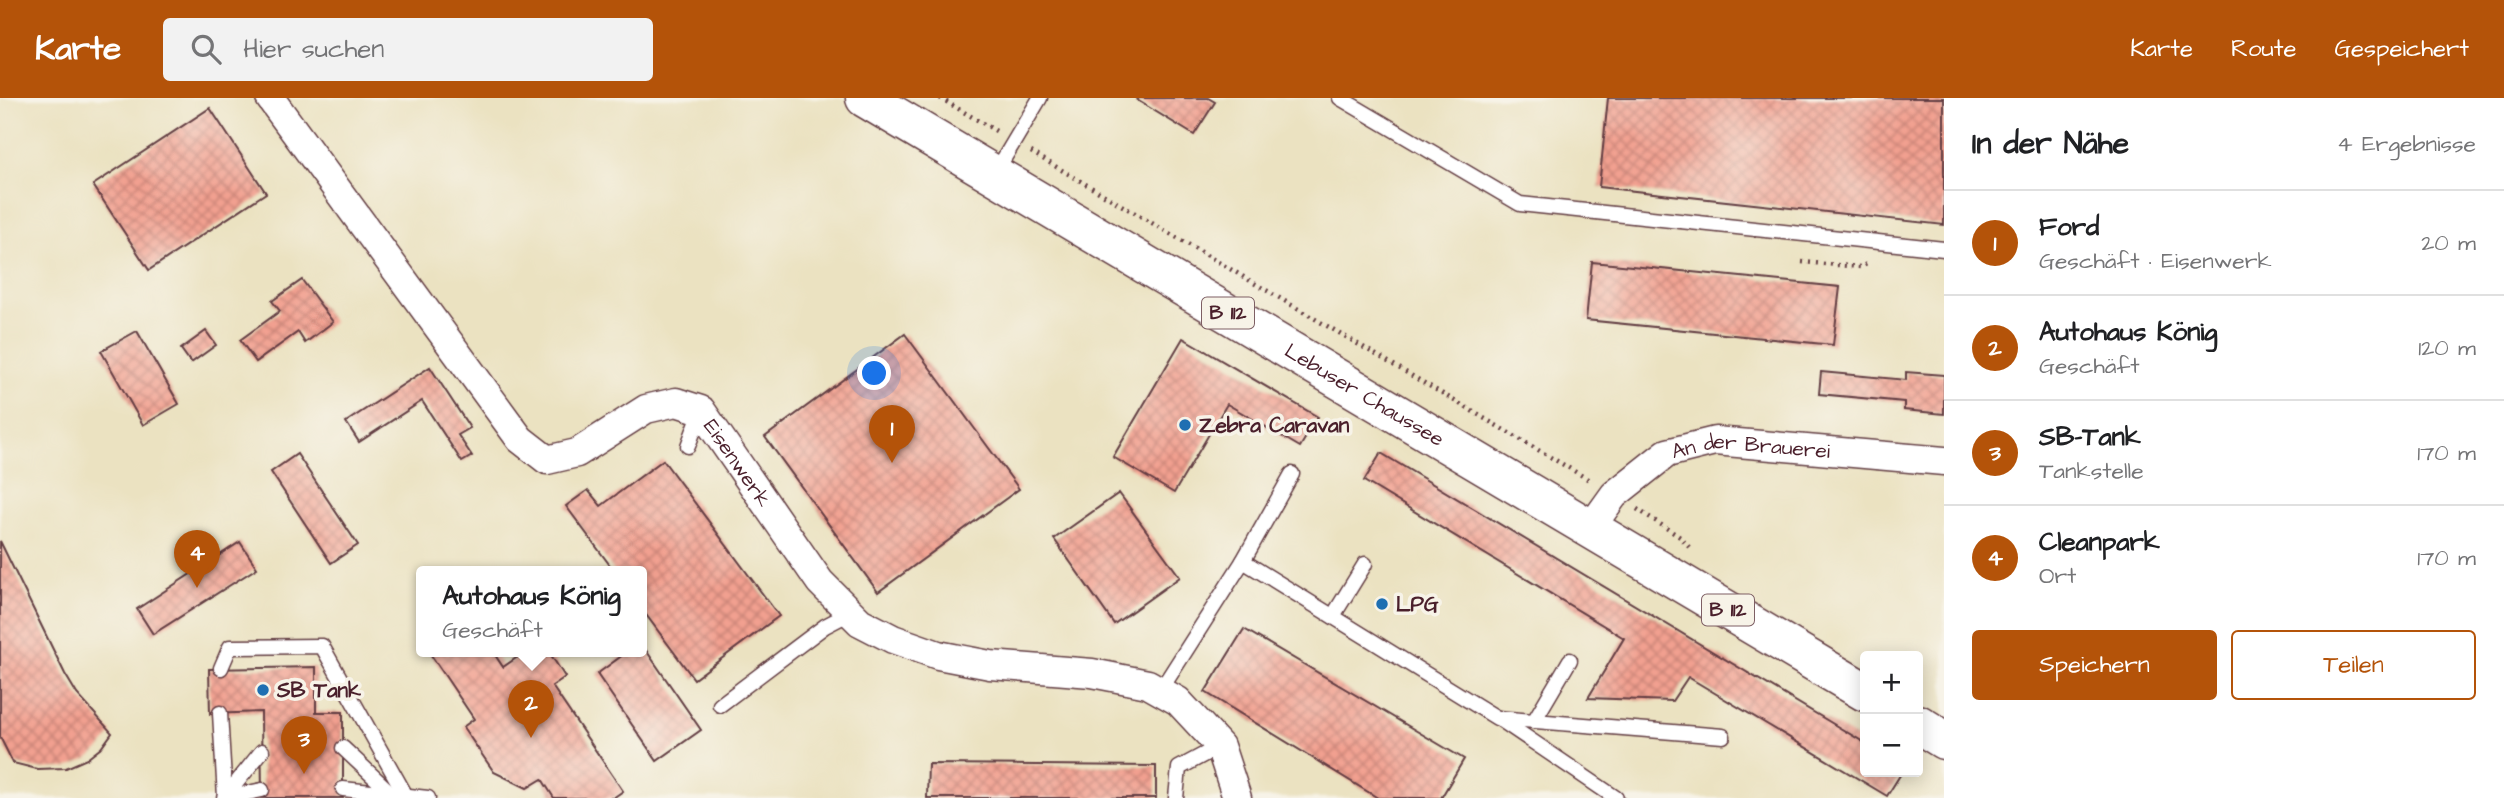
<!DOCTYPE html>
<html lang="de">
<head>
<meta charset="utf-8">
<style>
	:root { --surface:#fff; --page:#f2f2f2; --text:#202124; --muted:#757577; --line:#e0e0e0; --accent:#b45309 }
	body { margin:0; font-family:"Architects Daughter",sans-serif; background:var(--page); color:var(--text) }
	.controls { position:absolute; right:21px; bottom:21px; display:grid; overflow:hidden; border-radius:7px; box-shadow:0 4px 18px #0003 }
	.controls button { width:63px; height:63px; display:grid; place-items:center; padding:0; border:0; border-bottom:2px solid var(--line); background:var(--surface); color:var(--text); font:35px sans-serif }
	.you { position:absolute; left:875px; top:276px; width:24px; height:24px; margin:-18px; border:5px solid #fff; border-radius:50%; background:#1a73e8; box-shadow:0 0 0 10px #1a73e833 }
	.badge { display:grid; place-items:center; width:46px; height:46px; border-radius:50%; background:var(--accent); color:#fff; font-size:23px; font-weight:700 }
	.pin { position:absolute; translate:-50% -58px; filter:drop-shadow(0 2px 4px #0008) }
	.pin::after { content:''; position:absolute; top:37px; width:24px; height:21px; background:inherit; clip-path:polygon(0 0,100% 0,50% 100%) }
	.popup { position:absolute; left:416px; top:468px; width:231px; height:91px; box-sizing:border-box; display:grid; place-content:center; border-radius:7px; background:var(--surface); filter:drop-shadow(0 2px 5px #0005); font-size:23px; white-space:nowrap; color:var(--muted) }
	.popup b { font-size:26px; color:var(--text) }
	.popup::after { content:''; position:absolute; left:50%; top:100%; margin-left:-14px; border:14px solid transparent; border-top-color:var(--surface) }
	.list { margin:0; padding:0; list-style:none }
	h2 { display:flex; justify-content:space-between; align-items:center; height:91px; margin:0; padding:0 28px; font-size:30px }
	h2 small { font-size:23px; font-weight:400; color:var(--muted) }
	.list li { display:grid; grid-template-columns:46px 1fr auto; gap:21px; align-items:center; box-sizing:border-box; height:105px; padding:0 28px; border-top:2px solid var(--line) }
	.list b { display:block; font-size:26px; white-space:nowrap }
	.list p { margin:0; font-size:23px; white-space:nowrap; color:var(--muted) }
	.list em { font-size:23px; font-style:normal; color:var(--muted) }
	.actions { display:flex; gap:14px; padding:21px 28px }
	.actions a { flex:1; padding:16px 0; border:2px solid var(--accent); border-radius:7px; text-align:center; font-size:24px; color:var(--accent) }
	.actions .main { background:var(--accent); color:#fff }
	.icon { flex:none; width:38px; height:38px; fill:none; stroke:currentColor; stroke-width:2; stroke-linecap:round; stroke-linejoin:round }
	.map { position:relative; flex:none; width:1944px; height:700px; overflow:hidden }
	header { display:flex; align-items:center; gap:42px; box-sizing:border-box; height:98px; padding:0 35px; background:var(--accent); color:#fff }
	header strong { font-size:33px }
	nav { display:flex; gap:38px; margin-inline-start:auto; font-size:24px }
	.search { width:490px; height:63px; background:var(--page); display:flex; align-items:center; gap:18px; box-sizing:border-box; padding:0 24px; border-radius:7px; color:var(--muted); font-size:26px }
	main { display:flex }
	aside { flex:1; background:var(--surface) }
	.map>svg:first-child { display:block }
	.building { fill:url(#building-cross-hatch) }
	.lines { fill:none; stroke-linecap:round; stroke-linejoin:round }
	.service-casing { stroke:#623c42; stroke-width:17 }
	.minor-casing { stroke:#623c42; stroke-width:31 }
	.primary-casing { stroke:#623c42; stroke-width:41 }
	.path { stroke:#623c42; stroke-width:4.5; stroke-dasharray:2 5; stroke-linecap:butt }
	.service { stroke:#fff; stroke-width:14 }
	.minor { stroke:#fff; stroke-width:28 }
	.primary { stroke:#fff; stroke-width:38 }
	.poi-dot { fill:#1f6fb2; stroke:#f7f3e8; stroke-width:2.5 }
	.labels { text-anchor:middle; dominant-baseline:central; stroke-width:7; stroke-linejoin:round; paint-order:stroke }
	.shield { fill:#f7f3e8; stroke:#7e5f64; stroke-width:2 }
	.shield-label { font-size:19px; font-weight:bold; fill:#4a1f2b }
	.street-label { font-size:21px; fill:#4a1f2b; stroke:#f7f3e8 }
	.poi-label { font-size:21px; font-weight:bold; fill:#4a1f2b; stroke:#f7f3e8; text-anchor:start }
</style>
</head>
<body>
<header>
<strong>Karte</strong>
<div class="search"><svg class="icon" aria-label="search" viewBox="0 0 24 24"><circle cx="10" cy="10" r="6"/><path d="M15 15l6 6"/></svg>Hier suchen</div>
<nav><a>Karte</a><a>Route</a><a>Gespeichert</a></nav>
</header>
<main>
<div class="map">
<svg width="1944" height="700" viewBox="0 0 1944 700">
	<defs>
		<pattern id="building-cross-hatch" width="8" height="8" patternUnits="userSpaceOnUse" patternTransform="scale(1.75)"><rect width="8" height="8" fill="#f2a090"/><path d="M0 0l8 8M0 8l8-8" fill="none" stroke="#c68276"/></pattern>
	</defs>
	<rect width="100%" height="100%" fill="#f7f3e8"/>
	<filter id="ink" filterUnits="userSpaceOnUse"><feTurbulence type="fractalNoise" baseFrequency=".0143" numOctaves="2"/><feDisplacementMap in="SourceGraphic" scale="14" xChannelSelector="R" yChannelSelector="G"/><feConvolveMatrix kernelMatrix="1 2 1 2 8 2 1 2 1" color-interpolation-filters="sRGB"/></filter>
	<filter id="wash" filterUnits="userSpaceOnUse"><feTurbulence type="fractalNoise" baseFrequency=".00686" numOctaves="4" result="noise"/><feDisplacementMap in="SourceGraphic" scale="28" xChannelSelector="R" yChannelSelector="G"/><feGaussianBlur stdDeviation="1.57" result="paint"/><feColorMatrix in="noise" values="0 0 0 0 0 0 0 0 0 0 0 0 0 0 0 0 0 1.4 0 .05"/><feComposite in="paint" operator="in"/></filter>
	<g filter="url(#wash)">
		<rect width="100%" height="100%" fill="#ebe2c1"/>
		<g id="blocks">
			<g class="building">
				<path d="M1139 0H1208L1215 4 1194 37 1137 2Z"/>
				<path d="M1608 0H1944V127L1599 89Z"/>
				<path d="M210 10 266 95 149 172 93 87Z"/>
				<path d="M1592 164 1840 189 1833 247 1586 222Z"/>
				<path d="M302 182 333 224 305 245 298 234 256 264 240 242 280 213 272 203Z"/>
				<path d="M137 233 179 306 143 327 101 253Z"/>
				<path d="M206 233 216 247 191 265 181 251Z"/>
				<path d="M905 236 1019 391 878 494 765 339Z"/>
				<path d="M1183 240 1318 319 1300 349 1227 306 1174 395 1113 359Z"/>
				<path d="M430 269 470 330 458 337 472 358 462 364 422 303 359 344 346 324Z"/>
				<path d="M1821 274 1906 282V274L1944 277V316L1904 312V304L1819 296Z"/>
				<path d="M1381 355 1865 645V674H1902L1887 698 1688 579 1672 603 1588 600 1624 540 1364 383Z"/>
				<path d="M297 356 358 447 331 465 271 374Z"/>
				<path d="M663 362 779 518 694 581 641 510V474H615L566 408 588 392 601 408Z"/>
				<path d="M1119 395 1180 479 1114 526 1054 441Z"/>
				<path d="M0 443 65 576 77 596 112 635 101 650 87 661 66 670 37 671 13 665 0 639Z"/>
				<path d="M240 444 257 470 153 536 137 511Z"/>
				<path d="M1244 531 1464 661 1441 700H1378L1205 594Z"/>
				<path d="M641 545 701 632 657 663 597 576 627 554H641Z"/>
				<path d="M429 554H493L503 569 525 554H549L565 579 552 588 623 693 613 700H554L542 681 527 690 494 674 463 629 474 621Z"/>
				<path d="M316 569V614H343V700H262L261 614 210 616 209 571Z"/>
				<path d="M928 666 1156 668V700H927Z"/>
			</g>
		</g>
	</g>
	<g filter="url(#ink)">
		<use href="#blocks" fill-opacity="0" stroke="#623c42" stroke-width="2"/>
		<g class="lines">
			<g class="service-casing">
				<g id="service">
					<path d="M1340 0 1520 106 1944 151"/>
					<path d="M994 77 1040 0"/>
					<path d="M688 348 701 313"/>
					<path d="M1243 463 1497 620 1723 638"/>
					<path d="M1333 518 1365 466"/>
					<path d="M221 570 230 549 322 548 406 698"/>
					<path d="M1160 593 1243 463 1292 376"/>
					<path d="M720 607 825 528 850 515"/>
					<path d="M220 615 225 699"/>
					<path d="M1498 620 1616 700"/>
					<path d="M1534 623 1570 562"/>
					<path d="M343 650 392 696"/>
					<path d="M343 691 428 700"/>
					<path d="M225 699 262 653"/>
					<path d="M224 700 262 692"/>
					<path d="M1176 700 1179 670 1220 648"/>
				</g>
			</g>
			<g class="minor-casing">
				<g id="minor">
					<path id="s1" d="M270 0 520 341 547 362 577 355 646 311 676 304 701 312 820 484 860 524 893 541 938 557 990 567 1092 575 1148 586 1178 603 1220 648 1237 700"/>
					<path id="s2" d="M1591 429 1614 397 1667 355 1715 343 1944 363"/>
				</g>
			</g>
			<g class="primary-casing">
				<g id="primary">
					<path id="s3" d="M865 0 1865 594"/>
					<path d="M1918 626 1944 642"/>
				</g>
			</g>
			<g class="path">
				<path d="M940 0 996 33"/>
				<path d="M1031 54 1591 383"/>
				<path d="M1802 164 1861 169 1870 164"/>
				<path d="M1637 411 1680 439 1689 449"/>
			</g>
			<use href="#service" class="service"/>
			<use href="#minor" class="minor"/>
			<use href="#primary" class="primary"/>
		</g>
	</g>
	<g class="poi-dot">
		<circle cx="1185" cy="327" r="7"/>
		<circle cx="1382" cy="506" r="7"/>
		<circle cx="263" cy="592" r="7"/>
	</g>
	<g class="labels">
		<g class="shield">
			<rect x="1202" y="199.5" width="52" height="31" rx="5"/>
			<rect x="1702" y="496.5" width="52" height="31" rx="5"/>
		</g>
		<g class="shield-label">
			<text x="1228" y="215">B 112</text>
			<text x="1728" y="512">B 112</text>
		</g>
		<g class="street-label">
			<text stroke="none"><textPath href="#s3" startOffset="581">Lebuser Chaussee</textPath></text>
			<text stroke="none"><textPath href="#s2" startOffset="192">An der Brauerei</textPath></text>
			<text stroke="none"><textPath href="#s1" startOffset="691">Eisenwerk</textPath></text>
		</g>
		<g class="poi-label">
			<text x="1199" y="327">Zebra Caravan</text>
			<text x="1396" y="506">LPG</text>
			<text x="277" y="592">SB Tank</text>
		</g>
	</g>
</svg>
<div class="controls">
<button>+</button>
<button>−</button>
</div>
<div class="you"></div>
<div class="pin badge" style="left:892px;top:365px">1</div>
<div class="pin badge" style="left:531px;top:640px">2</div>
<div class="popup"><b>Autohaus König</b>Geschäft</div>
<div class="pin badge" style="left:304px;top:676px">3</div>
<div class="pin badge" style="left:197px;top:490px">4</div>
</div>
<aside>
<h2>In der Nähe<small>4 Ergebnisse</small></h2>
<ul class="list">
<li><span class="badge">1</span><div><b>Ford</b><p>Geschäft · Eisenwerk</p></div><em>20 m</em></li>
<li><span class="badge">2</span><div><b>Autohaus König</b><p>Geschäft</p></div><em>120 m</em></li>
<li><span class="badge">3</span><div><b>SB-Tank</b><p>Tankstelle</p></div><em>170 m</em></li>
<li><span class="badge">4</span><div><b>Cleanpark</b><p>Ort</p></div><em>170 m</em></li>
</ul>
<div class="actions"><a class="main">Speichern</a><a>Teilen</a></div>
</aside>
</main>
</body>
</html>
